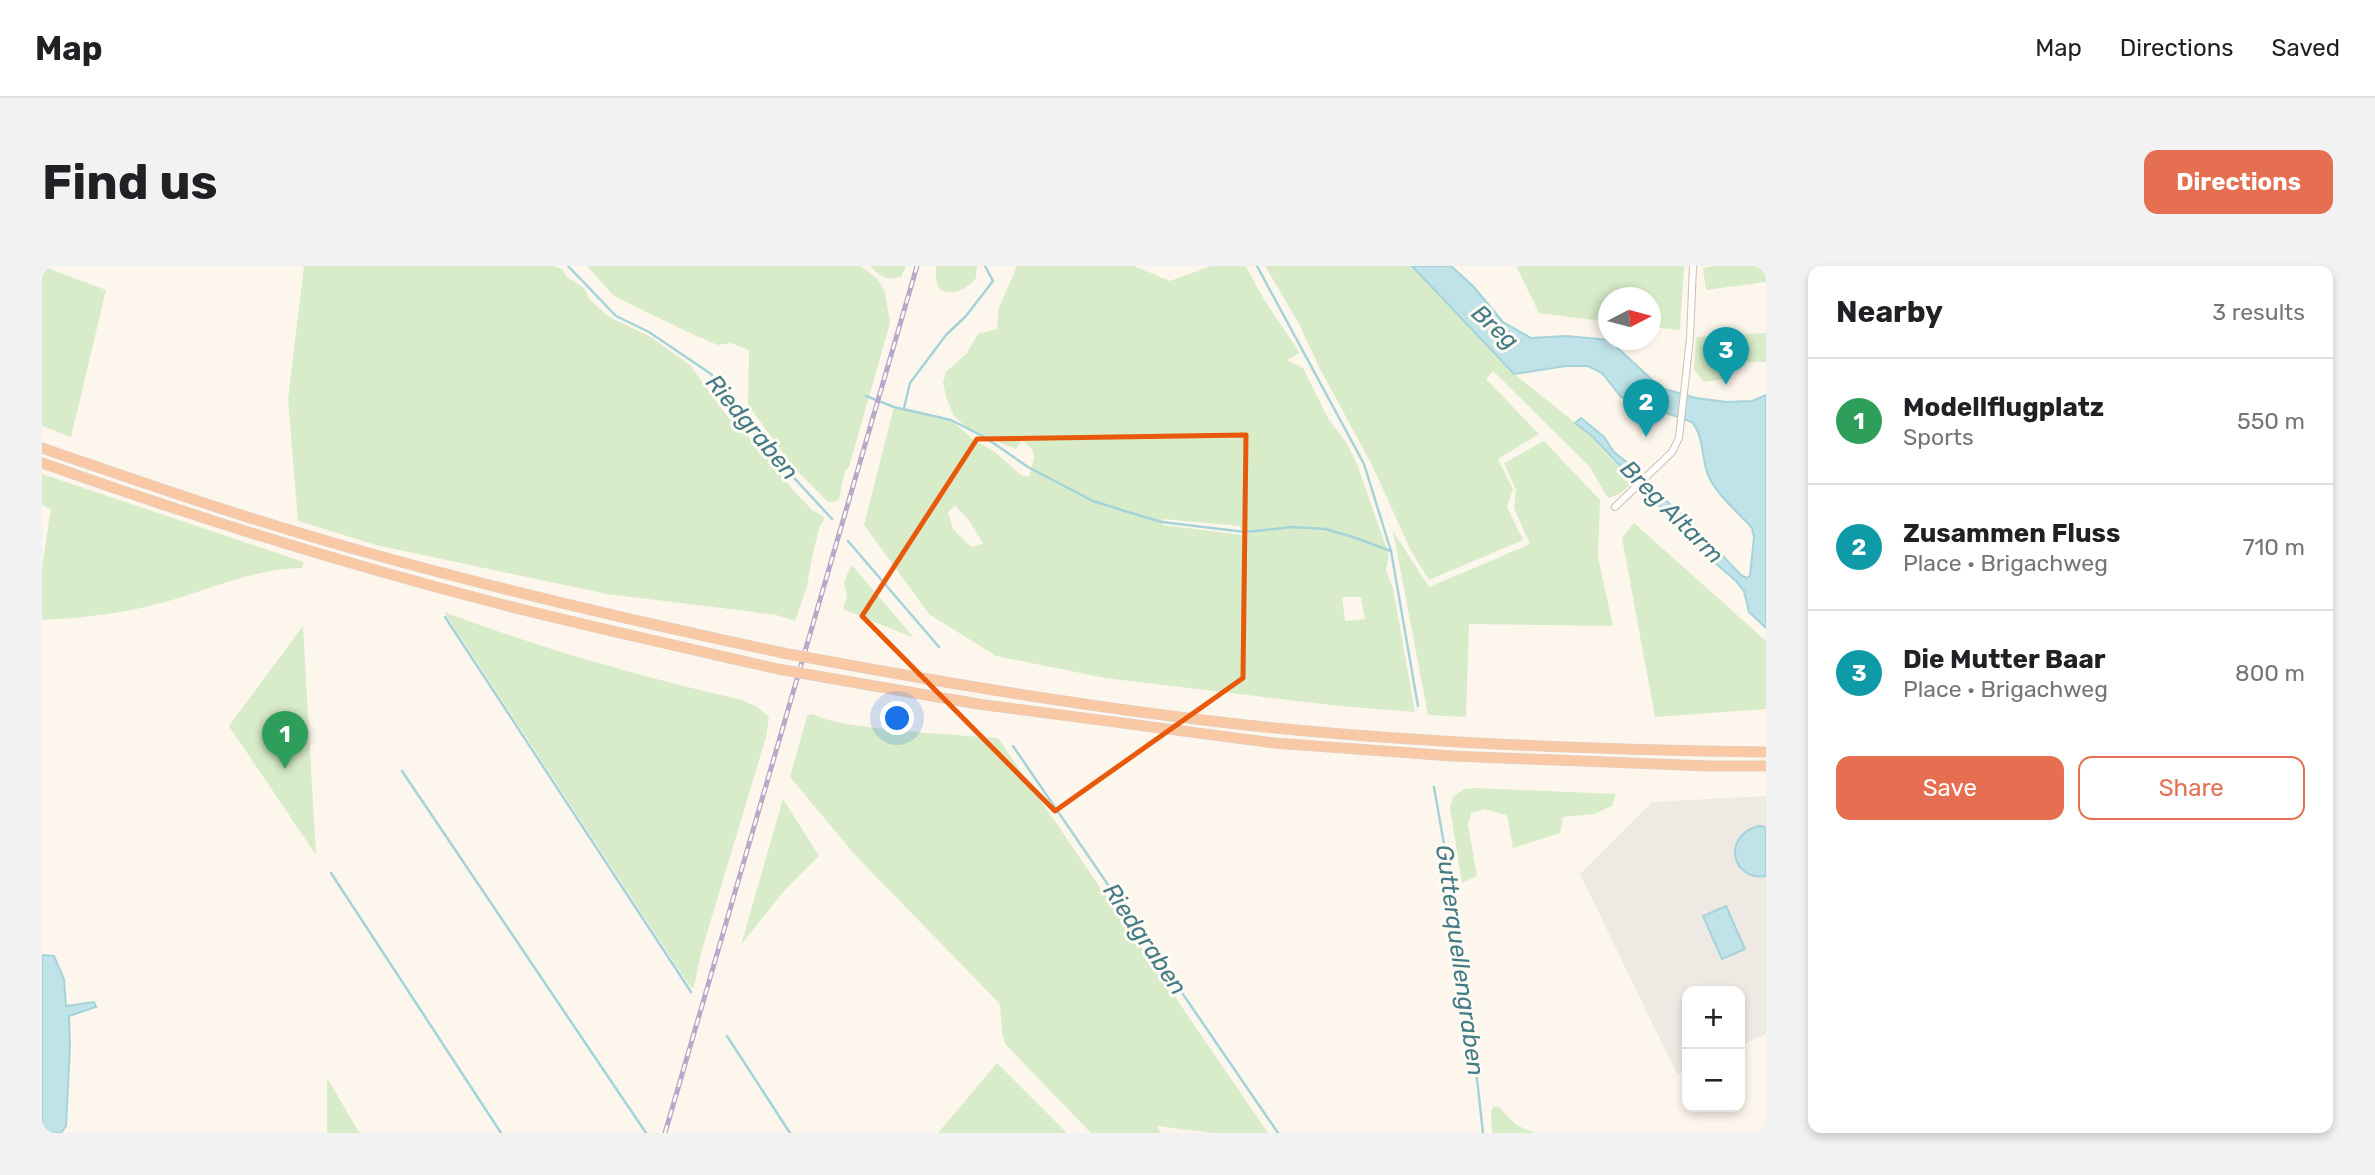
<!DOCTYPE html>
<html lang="en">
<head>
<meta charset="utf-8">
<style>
	:root { --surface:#fff; --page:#f2f2f2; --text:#202124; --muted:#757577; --line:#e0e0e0; --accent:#e76f51 }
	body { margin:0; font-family:Rubik,sans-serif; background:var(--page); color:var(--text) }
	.controls { position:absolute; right:21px; bottom:21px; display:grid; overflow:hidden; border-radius:14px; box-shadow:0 4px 10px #0003 }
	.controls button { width:63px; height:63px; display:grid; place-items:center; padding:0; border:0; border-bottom:2px solid var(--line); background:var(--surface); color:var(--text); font:35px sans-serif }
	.compass { position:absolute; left:1556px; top:21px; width:63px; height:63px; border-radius:50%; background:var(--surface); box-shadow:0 4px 10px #0003; rotate:84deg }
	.you { position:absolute; left:856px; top:453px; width:24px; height:24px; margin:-18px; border:5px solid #fff; border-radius:50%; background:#1a73e8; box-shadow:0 0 0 10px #1a73e833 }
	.badge { display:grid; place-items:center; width:46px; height:46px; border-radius:50%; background:var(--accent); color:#fff; font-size:23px; font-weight:700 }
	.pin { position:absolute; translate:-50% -58px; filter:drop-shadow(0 2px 4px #0008) }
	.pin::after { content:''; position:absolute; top:37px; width:24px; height:21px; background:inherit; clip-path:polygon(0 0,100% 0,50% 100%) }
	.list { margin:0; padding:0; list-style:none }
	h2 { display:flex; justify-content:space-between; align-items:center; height:91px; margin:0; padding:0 28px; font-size:30px }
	h2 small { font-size:23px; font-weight:400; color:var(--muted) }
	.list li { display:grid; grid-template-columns:46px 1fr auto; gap:21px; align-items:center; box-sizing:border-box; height:126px; padding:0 28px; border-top:2px solid var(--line) }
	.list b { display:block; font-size:26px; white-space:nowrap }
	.list p { margin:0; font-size:23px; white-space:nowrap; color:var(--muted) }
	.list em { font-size:23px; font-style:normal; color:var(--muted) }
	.actions { display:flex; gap:14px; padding:21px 28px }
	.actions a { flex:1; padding:16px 0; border:2px solid var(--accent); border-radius:14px; text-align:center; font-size:24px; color:var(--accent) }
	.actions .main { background:var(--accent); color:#fff }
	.map { position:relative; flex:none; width:1724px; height:867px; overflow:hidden; border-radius:14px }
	header { display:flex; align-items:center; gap:42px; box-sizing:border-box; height:98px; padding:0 35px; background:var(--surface); border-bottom:2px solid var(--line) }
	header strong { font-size:33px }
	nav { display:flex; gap:38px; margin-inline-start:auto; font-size:24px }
	.intro { display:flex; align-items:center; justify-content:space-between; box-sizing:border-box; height:168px; padding:0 42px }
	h1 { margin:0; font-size:49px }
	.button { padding:18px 32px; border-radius:14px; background:var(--accent); color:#fff; font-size:24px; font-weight:700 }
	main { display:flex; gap:42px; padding:0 42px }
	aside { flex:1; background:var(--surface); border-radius:14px; box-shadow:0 4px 10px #0003 }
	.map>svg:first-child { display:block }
	.industrial { fill:#efe9e4 }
	.green { fill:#d8ecc9; fill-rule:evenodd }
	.water { fill:#bfe3e8; stroke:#a5d3da; stroke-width:2 }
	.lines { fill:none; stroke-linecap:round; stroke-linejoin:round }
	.stream { stroke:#a5d3da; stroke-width:2.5 }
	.minor-casing { stroke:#d1beb0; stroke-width:8 }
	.trunk-casing { stroke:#dad1cd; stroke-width:11 }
	.minor { stroke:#fff; stroke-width:6 }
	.trunk { stroke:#f9c8a4; stroke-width:10 }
	.rail-casing { stroke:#b9a8c9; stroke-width:5 }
	.rail { stroke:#fffaf3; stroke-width:2.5; stroke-dasharray:8; stroke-linecap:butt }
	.trunk-bridge-casing { stroke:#dad1cd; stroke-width:11; stroke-linecap:butt }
	.trunk-bridge { stroke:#f9c8a4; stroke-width:10 }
	.marked { fill:none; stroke:#e8590c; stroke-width:5; stroke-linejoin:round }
	.labels { text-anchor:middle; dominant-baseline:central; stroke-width:6; stroke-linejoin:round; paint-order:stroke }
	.water-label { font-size:24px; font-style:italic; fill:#437c86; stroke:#fffaf3 }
</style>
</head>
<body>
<header>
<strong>Map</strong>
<nav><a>Map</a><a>Directions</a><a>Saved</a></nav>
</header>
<div class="intro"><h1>Find us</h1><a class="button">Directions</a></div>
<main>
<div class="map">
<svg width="1724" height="867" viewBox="0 0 1724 867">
	<rect width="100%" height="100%" fill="#fdf6ec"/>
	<path class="industrial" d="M1724 530V768L1698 780V725H1645V804L1635 808 1538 608 1610 536Z"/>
	<g class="green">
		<path d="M0 0 64 24 29 171 0 160Z"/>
		<path d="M262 0H511L520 3 525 11 542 22 548 34 567 51 609 71 648 99 686 151 714 178 750 223 770 244 781 250 782 254 778 260 771 286 765 320 753 355 734 349 704 345 565 328 334 279 256 255 246 133Z"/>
		<path d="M545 0H819L836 14 843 26 848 57 807 201 803 205 797 233 792 236H786L752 202 706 139 707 84 689 77 676 79 652 69 572 30Z"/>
		<path d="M828 0H864L859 11C844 15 838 10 828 0Z"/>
		<path d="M894 0H935L934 12C925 23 912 30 898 24L894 14Z"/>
		<path d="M975 0H1092L1128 15 1169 0H1204L1221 32 1258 87 1245 94 1261 102 1287 154 1304 176 1315 198 1347 289 1344 305 1351 322 1373 446 1298 440 1063 412 954 390 887 348 822 259 852 141 909 154 932 174 953 186 977 208 987 211C992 192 997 186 980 174L974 183 927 164 912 150 905 134 901 117 904 106 925 87 936 68 955 63 957 42ZM913 240 927 254 941 278 929 281 911 263 906 246ZM1121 253 1198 260 1201 269 1121 259ZM1300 331H1319L1323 353 1303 355Z"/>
		<path d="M1223 0H1370L1472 108 1550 170 1564 188 1593 215 1578 228 1566 232 1547 200 1451 105 1444 113 1497 168 1456 193 1471 223 1465 241 1481 274 1387 314 1369 285 1330 199 1277 101 1257 58Z"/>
		<path d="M1474 0H1642L1638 64 1609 61 1608 32H1566V56L1497 47Z"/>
		<path d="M1672 0H1724V16L1664 24 1661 2Z"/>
		<path d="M1724 67V96H1703L1681 113 1662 116 1652 103 1654 71Z"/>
		<path d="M1502 175 1558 234 1556 291 1571 360 1427 358 1424 451 1386 449 1351 265 1387 321 1488 278 1472 242 1474 224 1462 197Z"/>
		<path d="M0 208 262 296 260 302C214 302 167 324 123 336 83 347 42 352 0 354V301L9 243 0 239Z"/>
		<path d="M1592 257 1724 375V443L1613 451 1580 272Z"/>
		<path d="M810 299 872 372 801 343 805 331 802 315Z"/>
		<path d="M402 346C500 383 599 411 700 434L714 440 727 451 724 471 659 687 652 721 650 722 641 710Z"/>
		<path d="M261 360 274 589 187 460Z"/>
		<path d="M771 448C791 458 813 459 835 462 875 467 915 469 956 472L1226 867H1171L1115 860 1119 867H1049L964 779C957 763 961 753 957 737L813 589 748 511 765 450Z"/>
		<path d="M1434 522 1574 528 1570 540 1552 548 1521 551 1518 567 1471 582 1465 549 1442 543 1429 547 1426 559 1435 610 1420 617 1408 542 1411 531 1422 523Z"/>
		<path d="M741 533 777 590 741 626 699 679Z"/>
		<path d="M955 797 1025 867H896Z"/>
		<path d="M285 812 314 861 318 867H285Z"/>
		<path d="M1451 841H1457L1474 859 1493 867H1450L1449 846Z"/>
	</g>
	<g class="water">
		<path d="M1370 0H1409L1431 20 1461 56 1489 72 1525 70 1567 74 1619 122 1654 132 1685 136 1710 135 1724 129V362L1707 346 1702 325 1694 315 1671 295 1633 253 1610 234 1550 170 1533 157 1539 152 1562 171 1572 186 1596 205 1612 224 1645 253 1700 310 1705 312 1708 310 1712 271 1710 262C1698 248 1680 234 1670 217 1658 198 1664 173 1650 156L1579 131 1560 107 1546 100H1524L1472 108Z"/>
		<path d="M1716 560 1724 561V610C1689 615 1680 570 1716 560Z"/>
		<path d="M1684 640 1703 683 1680 693 1661 650Z"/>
		<path d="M0 689 12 690 22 713 24 740 52 736 54 741 27 750 28 780 24 860 19 867H0Z"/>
	</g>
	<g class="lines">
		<g class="stream">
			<path d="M526 0 574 50 607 66 669 108 692 142 719 176 790 253"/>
			<path d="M1215 0 1322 198 1349 285 1376 440"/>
			<path d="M824 130 852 141 909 154 944 172 986 201 1051 235 1099 250 1120 256 1203 266 1251 261 1283 263 1311 271 1349 285"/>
			<path d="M862 142 868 117 904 69 924 50 951 15 943 0"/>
			<path d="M806 275 897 381"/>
			<path d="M403 351 649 726"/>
			<path d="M971 480 1236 867"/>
			<path d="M360 505 604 867"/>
			<path d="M1392 521 1421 687 1441 867"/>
			<path d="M289 607 459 867"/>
			<path d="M685 770 748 867"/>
		</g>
		<g class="minor-casing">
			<path id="minor" d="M1573 241 1630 186 1637 172 1648 72 1651 0"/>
		</g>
		<g class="trunk-casing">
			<g id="trunk">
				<path d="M0 182C107 219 214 256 323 286 462 325 601 357 741 387"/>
				<path d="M0 197C152 251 306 299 462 339 553 362 645 382 736 403"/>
				<path d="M790 396C937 423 1084 447 1233 462 1396 478 1561 484 1724 486"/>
				<path d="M781 411 936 438 1232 477 1410 490 1666 500H1724"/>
			</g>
		</g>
		<use href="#minor" class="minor"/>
		<use href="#trunk" class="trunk"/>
		<g class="rail-casing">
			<path id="rail" d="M623 867 875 0"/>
		</g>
		<use href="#rail" class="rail"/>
		<g class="trunk-bridge-casing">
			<g id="trunk-bridge">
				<path d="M741 387 790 396"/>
				<path d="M736 403 781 411"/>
			</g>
		</g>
		<use href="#trunk-bridge" class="trunk-bridge"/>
	</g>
	<path class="marked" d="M1204 169 1201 412 1013 545 820 350 935 173Z"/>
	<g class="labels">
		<g class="water-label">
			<text transform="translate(1453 61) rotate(42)">Breg</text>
			<text transform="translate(710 161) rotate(50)">Riedgraben</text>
			<text transform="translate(1630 246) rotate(45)">Breg Altarm</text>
			<text transform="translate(1103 673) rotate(56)">Riedgraben</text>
			<text transform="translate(1418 694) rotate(82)">Gutterquellengraben</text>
		</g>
	</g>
</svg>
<div class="controls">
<button>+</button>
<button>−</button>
</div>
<svg class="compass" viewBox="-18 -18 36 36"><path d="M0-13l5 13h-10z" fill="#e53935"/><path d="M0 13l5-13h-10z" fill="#757577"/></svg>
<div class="you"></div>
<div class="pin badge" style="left:243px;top:503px;background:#2e9e5b">1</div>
<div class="pin badge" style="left:1604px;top:171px;background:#0f9aa8">2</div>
<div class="pin badge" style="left:1684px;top:119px;background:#0f9aa8">3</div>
</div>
<aside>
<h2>Nearby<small>3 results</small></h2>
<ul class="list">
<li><span class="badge" style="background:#2e9e5b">1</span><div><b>Modellflugplatz</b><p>Sports</p></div><em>550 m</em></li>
<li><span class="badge" style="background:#0f9aa8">2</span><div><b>Zusammen Fluss</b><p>Place · Brigachweg</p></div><em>710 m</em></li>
<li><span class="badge" style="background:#0f9aa8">3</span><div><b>Die Mutter Baar</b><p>Place · Brigachweg</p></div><em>800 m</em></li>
</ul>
<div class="actions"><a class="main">Save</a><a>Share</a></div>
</aside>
</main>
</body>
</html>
